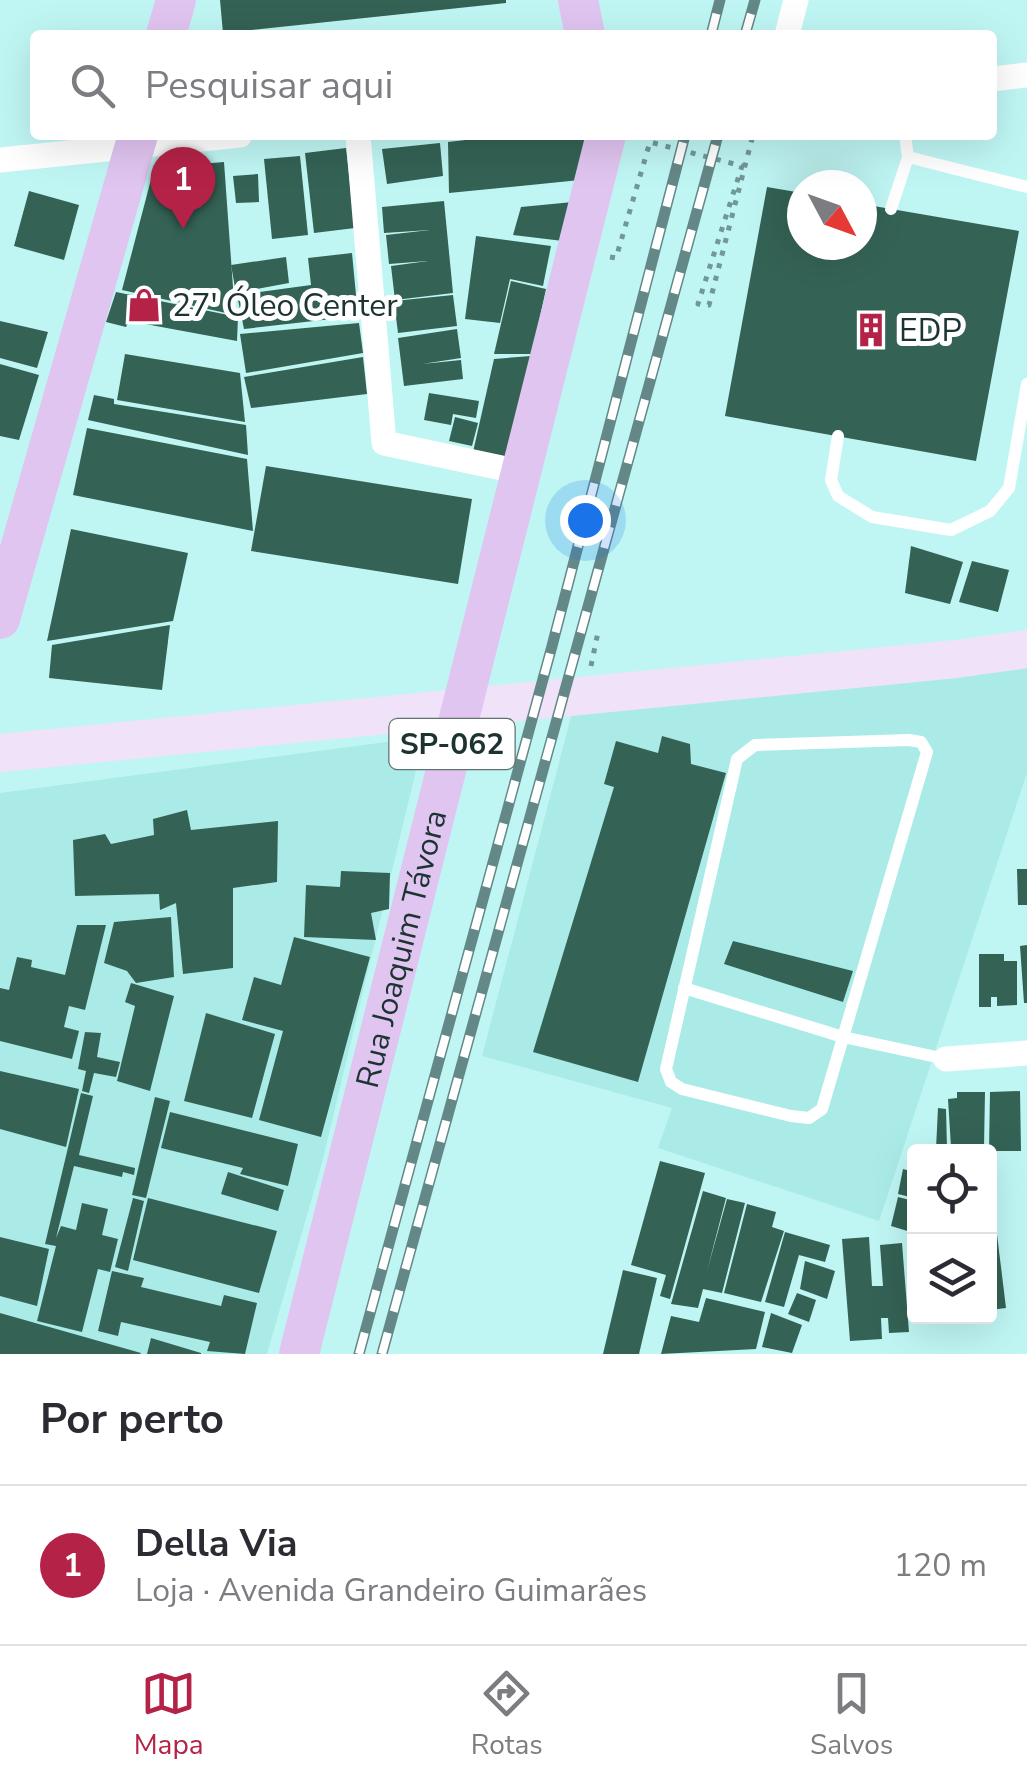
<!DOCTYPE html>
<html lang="pt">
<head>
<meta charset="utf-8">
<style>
	:root { --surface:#fff; --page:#f7f7f7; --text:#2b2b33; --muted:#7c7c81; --line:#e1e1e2; --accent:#b42247 }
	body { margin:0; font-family:"Nunito Sans",sans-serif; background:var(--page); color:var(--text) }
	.controls { position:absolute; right:30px; bottom:30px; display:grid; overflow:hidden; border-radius:10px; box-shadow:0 10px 40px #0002 }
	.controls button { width:90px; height:90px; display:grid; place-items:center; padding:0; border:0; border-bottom:2px solid var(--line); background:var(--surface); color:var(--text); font:50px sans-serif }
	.compass { position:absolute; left:787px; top:170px; width:90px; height:90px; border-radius:50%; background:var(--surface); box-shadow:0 10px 40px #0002; rotate:131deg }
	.you { position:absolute; left:585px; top:520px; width:35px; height:35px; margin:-25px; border:8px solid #fff; border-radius:50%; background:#1a73e8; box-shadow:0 0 0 15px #1a73e833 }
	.badge { display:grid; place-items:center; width:65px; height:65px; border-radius:50%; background:var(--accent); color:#fff; font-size:32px; font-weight:700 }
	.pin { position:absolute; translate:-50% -82px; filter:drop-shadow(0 2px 5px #0008) }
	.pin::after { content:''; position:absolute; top:52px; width:35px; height:30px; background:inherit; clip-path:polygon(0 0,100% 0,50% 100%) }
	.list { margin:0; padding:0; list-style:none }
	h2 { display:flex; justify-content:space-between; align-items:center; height:130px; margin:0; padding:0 40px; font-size:42px }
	h2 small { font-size:32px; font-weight:400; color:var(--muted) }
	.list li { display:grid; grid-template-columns:65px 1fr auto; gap:30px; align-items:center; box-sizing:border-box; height:160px; padding:0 40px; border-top:2px solid var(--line) }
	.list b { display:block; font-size:38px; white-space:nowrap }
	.list p { margin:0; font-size:32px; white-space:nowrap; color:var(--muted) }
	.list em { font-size:32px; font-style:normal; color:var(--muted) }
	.icon { flex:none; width:55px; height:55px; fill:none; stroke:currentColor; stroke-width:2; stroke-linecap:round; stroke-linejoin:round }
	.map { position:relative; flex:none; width:1027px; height:1354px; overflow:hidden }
	.search { position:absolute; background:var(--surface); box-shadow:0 10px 40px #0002; left:30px; right:30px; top:30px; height:110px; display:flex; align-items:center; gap:25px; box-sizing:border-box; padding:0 35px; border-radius:10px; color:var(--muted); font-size:38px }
	.sheet { height:290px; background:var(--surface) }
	nav { display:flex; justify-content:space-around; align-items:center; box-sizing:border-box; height:140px; border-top:2px solid var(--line); background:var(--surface); font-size:28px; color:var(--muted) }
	nav a { display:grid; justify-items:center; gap:5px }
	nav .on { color:var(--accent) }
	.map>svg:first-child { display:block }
	.built { fill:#aaebe8 }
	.building { fill:#346255 }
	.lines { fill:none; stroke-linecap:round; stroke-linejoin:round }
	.path { stroke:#719896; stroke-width:5; stroke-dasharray:5 8; stroke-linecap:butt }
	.lane { stroke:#fff; stroke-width:12 }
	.street { stroke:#fff; stroke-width:25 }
	.secondary { stroke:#f0e2f8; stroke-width:38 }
	.primary { stroke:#e1c5f1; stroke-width:40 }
	.rail-casing { stroke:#648887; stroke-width:11 }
	.rail { stroke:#fff; stroke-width:8; stroke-dasharray:22; stroke-linecap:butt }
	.labels { text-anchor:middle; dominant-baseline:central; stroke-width:10; stroke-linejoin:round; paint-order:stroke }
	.shield { fill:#fff; stroke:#617070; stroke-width:2.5 }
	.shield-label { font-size:30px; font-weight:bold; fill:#1d3332 }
	.poi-label { font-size:32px; fill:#1d3332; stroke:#fff; text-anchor:start }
	.street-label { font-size:32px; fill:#1d3332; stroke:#fff }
</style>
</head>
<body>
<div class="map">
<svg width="1027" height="1354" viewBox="0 0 1027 1354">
	<rect width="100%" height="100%" fill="#bff6f4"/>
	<g class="built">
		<path d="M1027 661V773L879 1221 658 1148 672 1108 482 1056 572 713Z"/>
		<path d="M424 737 322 1163 267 1354H0V793Z"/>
	</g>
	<g class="building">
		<path d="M220 0H506V3L223 33Z"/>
		<path d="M509 135H586L580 180 449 193 448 142Z"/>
		<path d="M440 143 443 176 387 184 382 149Z"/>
		<path d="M346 148 355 228 314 233 305 153Z"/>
		<path d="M300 156 308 235 272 239 264 159Z"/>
		<path d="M224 162 235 315 122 290 154 168Z"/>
		<path d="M258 174 259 202 236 203 233 176Z"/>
		<path d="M767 187 802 193V245H862V204L1019 231 976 461 725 416Z"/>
		<path d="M29 191 79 205 64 260 14 246Z"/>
		<path d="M444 201 453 293 395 300 391 266 428 261 389 264 386 235 430 230 384 233 382 207Z"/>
		<path d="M573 202 563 241 513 235 521 207Z"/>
		<path d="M476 236 551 246 543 286 510 279 500 323 465 319Z"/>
		<path d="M352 253 358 316 244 329 237 295 311 285 308 258Z"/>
		<path d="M286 257 289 283 236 293 231 265Z"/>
		<path d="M511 281 546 289 532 354H494Z"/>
		<path d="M116 292 238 317 237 341 129 321 126 327 106 322Z"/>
		<path d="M453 295 457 326 398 333 394 301Z"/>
		<path d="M0 321 48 332 37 368 0 358Z"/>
		<path d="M359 323 363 353 246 373 240 334Z"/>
		<path d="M457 329 461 358 422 364 461 360 463 379 404 386 398 338Z"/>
		<path d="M125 354 240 373 245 422 117 400Z"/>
		<path d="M531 356 509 459 473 452 494 359Z"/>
		<path d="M363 357 367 394 251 408 244 377Z"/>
		<path d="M0 364 39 375 19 440 0 436Z"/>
		<path d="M429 393 479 401 476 418 453 414 451 425 424 420Z"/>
		<path d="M94 395 114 399V404L246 425 248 455 88 420Z"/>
		<path d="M455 417 478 423 472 446 449 441Z"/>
		<path d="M87 428 247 459 253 531 73 495Z"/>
		<path d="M266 466 472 499 458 584 251 551Z"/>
		<path d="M71 529 188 553 173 621 47 641Z"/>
		<path d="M911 546 963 562 950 604 905 593Z"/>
		<path d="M972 561 1009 570 998 612 959 602Z"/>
		<path d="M170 625 162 690 49 678 52 645Z"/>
		<path d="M662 736 690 744 691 764 726 773 638 1082 533 1052 614 787 604 784 616 741 658 753Z"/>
		<path d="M187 810 191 830 278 821 277 882 233 888V968L183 974 176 903 160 910 159 894 75 896 73 840 105 834 111 844 154 835 153 819Z"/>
		<path d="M1017 869H1027V905H1018Z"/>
		<path d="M341 871 390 873 389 909 371 913 376 940 304 937 306 885 340 887Z"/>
		<path d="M171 917 174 977 136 983 127 971 104 963 114 922Z"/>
		<path d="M77 925H106L85 1010 69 1006 64 1027 79 1031 72 1059 0 1041V988L9 990 17 957 32 960 31 967 65 975Z"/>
		<path d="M294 937 370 957 321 1137 259 1120 283 1031 242 1020 254 977 281 985Z"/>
		<path d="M733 941 853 971 843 1002 724 964Z"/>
		<path d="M1027 945V1003H1024L1020 946Z"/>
		<path d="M979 954H1004V961H1017V1005L997 1006V997H991V1007H979Z"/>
		<path d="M131 983 174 996 150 1091 117 1081 135 1006 125 1002Z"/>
		<path d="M206 1013 275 1034 252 1118 184 1101Z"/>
		<path d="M85 1032 101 1033 97 1057 120 1062 116 1077 94 1073 89 1093 82 1091 86 1071 78 1069Z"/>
		<path d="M0 1071 79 1089 66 1147 0 1129Z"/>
		<path d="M1020 1091 1021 1151H989L990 1092Z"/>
		<path d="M957 1092H985L984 1147H951L948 1099 957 1098Z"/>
		<path d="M81 1093 93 1096 79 1155 135 1168 134 1175 123 1172 122 1177 74 1166 56 1238 61 1226 76 1230 82 1203 108 1209 102 1235 118 1239 110 1272 98 1269 82 1332 37 1321 56 1246 45 1244Z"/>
		<path d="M155 1097 170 1101 146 1198 132 1195Z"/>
		<path d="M938 1108 946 1109 947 1148 936 1149Z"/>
		<path d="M170 1112 298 1144 288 1186 240 1174 243 1168 161 1148Z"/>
		<path d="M660 1161 705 1173 670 1299 660 1296 666 1275 631 1265Z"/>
		<path d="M903 1169 914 1172V1198L898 1194Z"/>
		<path d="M228 1172 284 1190 278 1211 221 1194Z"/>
		<path d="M703 1191 726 1198 707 1271 727 1199 745 1203 722 1293 703 1289 698 1308 671 1304Z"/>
		<path d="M898 1197 914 1201V1233L891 1226Z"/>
		<path d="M133 1198 144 1201 128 1271 115 1267Z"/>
		<path d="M148 1198 277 1231 259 1293 133 1260Z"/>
		<path d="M747 1204 776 1212 772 1227 784 1231 761 1302 724 1293Z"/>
		<path d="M990 1218H995L1006 1308 990 1310Z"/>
		<path d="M785 1232 830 1245 825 1262 799 1255 784 1307 765 1302Z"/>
		<path d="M0 1237 49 1249 37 1306 0 1296Z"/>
		<path d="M869 1237 872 1286H883L880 1245 902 1243 909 1332 889 1333 888 1318H881L882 1339 850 1341 842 1239Z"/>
		<path d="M805 1261 835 1271 827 1299 800 1289Z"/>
		<path d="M623 1270 657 1278 639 1354H603Z"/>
		<path d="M112 1271 144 1278 141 1287 221 1306 224 1295 257 1303 245 1354 207 1351 210 1342 121 1322 118 1336 98 1331Z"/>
		<path d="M797 1293 816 1300 809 1322 788 1314Z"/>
		<path d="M706 1298 765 1312 756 1349 661 1354 671 1316 699 1322Z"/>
		<path d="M0 1313 141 1353 140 1354H0Z"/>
		<path d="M771 1313 802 1325 792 1353 762 1347Z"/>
		<path d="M151 1338 201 1353V1354H147Z"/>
	</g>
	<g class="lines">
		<g class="path">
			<path d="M610 257 616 258 650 142 742 166 698 304 709 305 753 135"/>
			<path d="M591 666 598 632"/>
		</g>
		<g class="lane">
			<path d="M905 135 908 157 1027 187"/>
			<path d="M891 209 908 157"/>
			<path d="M838 436 831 480 838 496 872 517 951 530 990 511 1009 488 1027 384"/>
			<path d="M909 740 921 742 927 752 822 1109 809 1118 791 1116 682 1089 671 1082 666 1069 737 759 755 745Z"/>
			<path d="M684 988 843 1037 946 1059"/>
		</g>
		<g class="street">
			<path d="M787 35 796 0"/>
			<path d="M992 79 1027 75"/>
			<path d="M358 135 384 443 521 472"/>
			<path d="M0 160 240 135"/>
			<path d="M946 1059 1027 1053"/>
		</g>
		<path class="secondary" d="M0 753 956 659 1027 649"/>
		<g class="primary">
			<path d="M578 0 585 35"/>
			<path d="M166 35 176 0"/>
			<path d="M0 619 138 135"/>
			<path id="s1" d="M299 1354 606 135"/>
		</g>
		<g class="rail-casing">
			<g id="rail">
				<path d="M711 35 720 0"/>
				<path d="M745 35 755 0"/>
				<path d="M359 1354 552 646 685 135"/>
				<path d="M382 1354 718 135"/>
			</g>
		</g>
		<use href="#rail" class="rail"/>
	</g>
	<defs>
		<g id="shop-bare" transform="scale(2.7)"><path d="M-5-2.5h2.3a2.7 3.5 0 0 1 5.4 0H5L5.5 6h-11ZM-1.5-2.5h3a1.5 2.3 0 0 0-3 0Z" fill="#b42247" stroke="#fff" stroke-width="2.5" paint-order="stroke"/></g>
		<g id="building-bare" transform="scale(2.7)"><path d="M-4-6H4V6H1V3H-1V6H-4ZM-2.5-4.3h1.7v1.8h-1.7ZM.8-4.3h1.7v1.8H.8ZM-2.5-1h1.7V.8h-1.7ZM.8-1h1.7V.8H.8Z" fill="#b42247" stroke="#fff" stroke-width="2.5" paint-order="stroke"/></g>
	</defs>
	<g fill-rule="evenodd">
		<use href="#shop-bare" x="144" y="305"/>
		<use href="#building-bare" x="871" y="330"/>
	</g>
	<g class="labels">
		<rect class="shield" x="389.5" y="719" width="125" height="50" rx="8"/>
		<g class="shield-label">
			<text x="452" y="744">SP-062</text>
		</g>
		<g class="poi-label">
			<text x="172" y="305">27' Óleo Center</text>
			<text x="899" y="330">EDP</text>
		</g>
		<g class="street-label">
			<text stroke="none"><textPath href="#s1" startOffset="418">Rua Joaquim Távora</textPath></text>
		</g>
	</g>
</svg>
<div class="controls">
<button><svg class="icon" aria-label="locate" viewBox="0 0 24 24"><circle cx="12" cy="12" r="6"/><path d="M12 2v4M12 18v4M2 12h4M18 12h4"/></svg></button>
<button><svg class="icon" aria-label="layers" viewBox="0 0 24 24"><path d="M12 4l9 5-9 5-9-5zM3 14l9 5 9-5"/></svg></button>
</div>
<svg class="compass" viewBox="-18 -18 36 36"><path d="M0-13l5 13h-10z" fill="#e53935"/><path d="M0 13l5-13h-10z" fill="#7c7c81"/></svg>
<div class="you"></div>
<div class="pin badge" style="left:183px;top:229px">1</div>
<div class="search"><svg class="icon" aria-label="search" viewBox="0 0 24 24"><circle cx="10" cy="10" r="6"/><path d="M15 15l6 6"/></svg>Pesquisar aqui</div>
</div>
<section class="sheet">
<h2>Por perto<small></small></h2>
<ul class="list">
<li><span class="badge">1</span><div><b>Della Via</b><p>Loja · Avenida Grandeiro Guimarães</p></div><em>120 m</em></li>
</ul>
</section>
<nav>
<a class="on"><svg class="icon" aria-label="map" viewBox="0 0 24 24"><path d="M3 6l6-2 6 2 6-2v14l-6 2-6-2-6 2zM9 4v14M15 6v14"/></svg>Mapa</a>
<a><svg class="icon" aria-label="directions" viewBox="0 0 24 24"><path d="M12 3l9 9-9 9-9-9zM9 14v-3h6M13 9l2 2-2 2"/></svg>Rotas</a>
<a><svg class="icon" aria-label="saved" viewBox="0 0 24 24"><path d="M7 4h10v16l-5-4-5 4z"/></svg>Salvos</a>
</nav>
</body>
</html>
